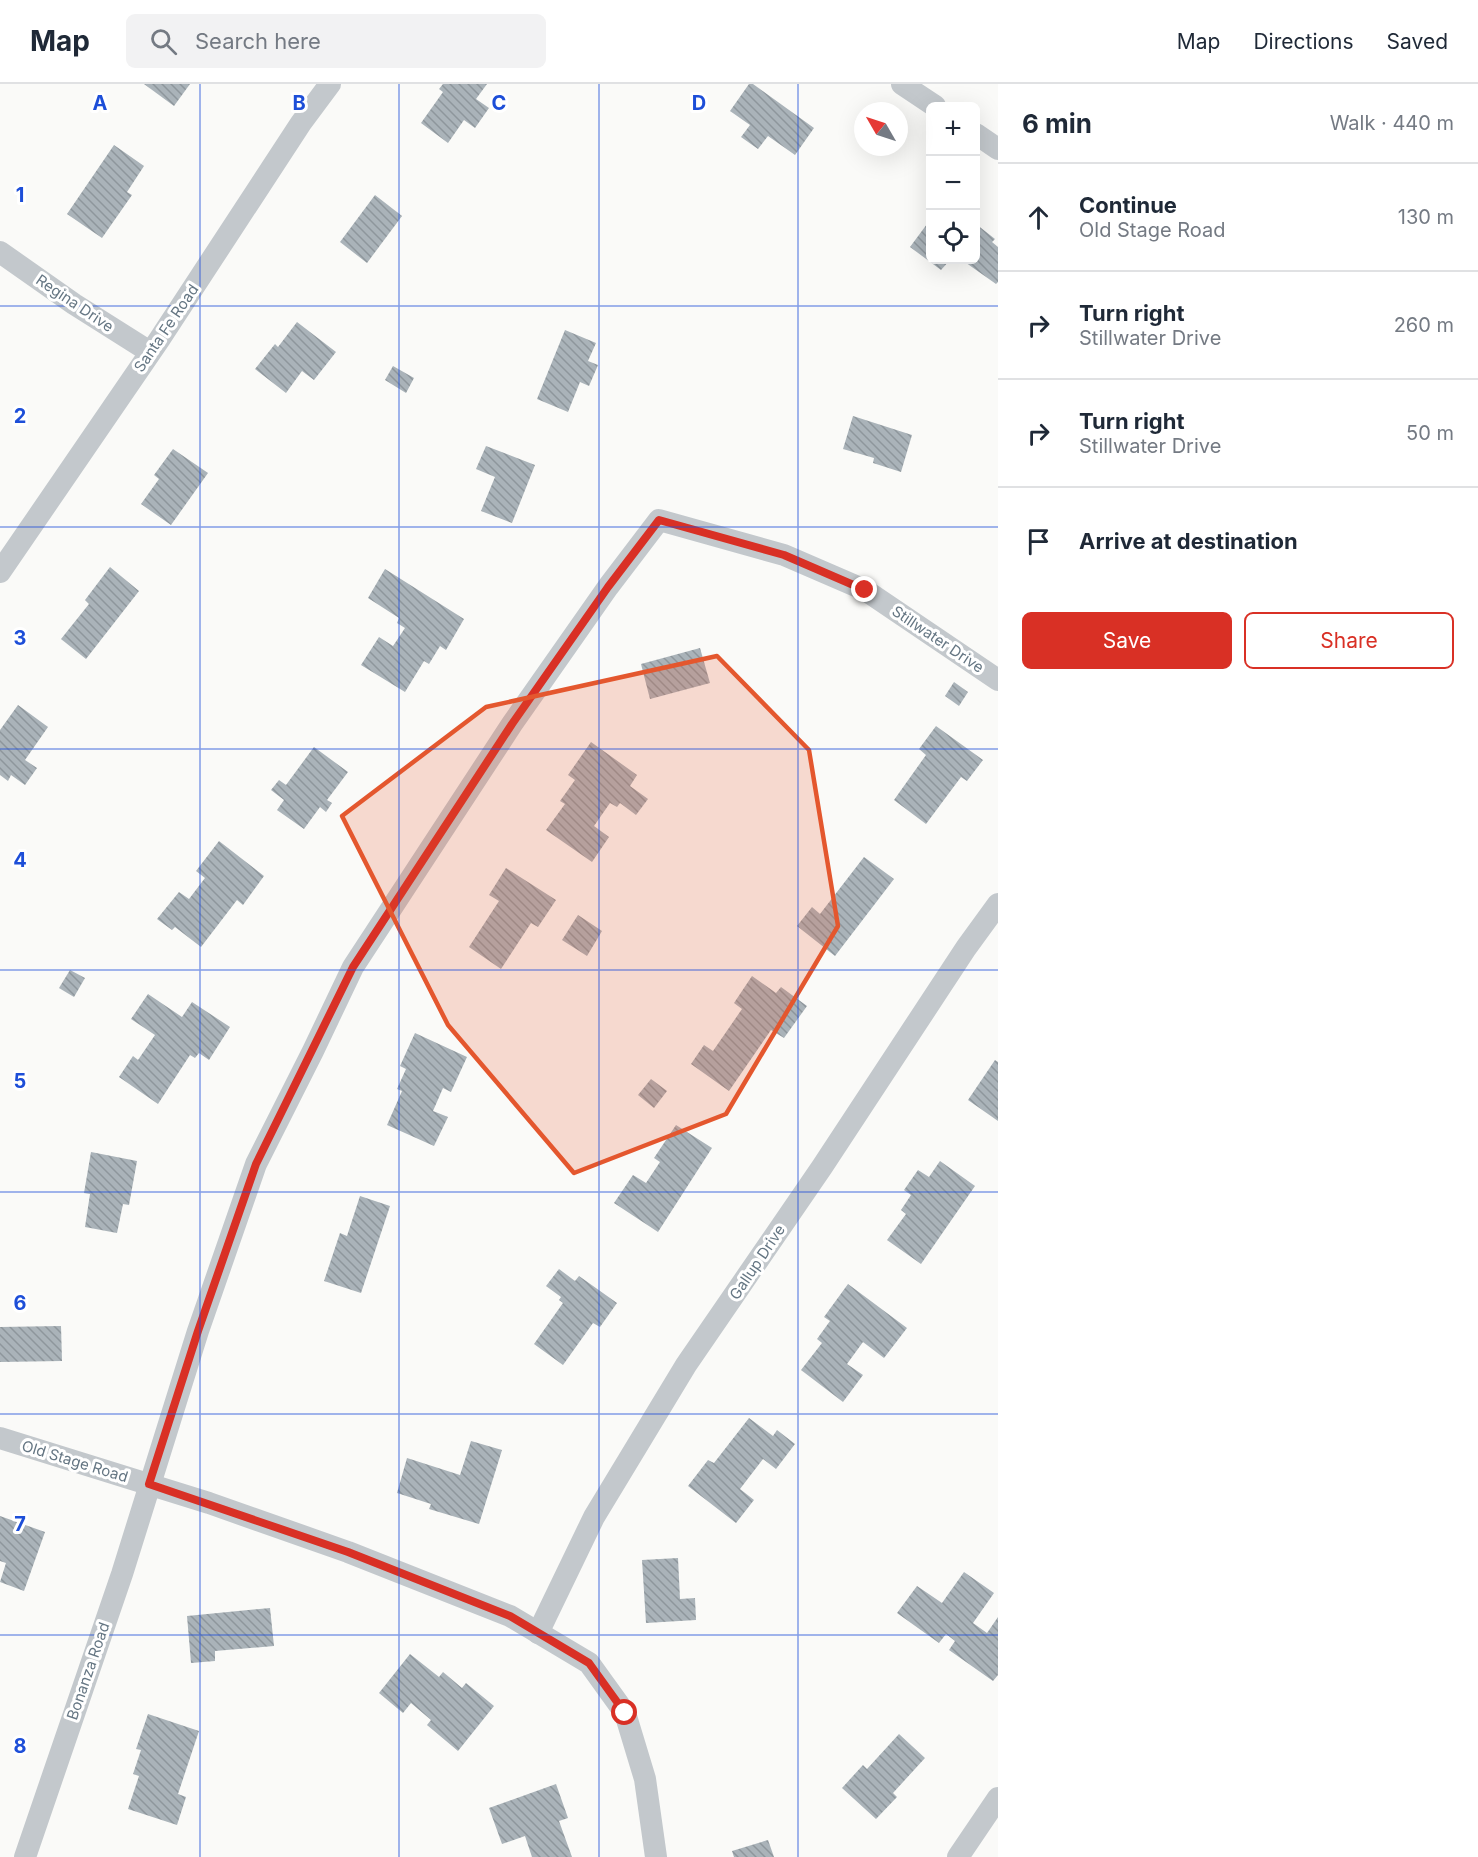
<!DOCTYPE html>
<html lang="en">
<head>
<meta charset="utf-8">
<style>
	:root { --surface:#fff; --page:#f2f2f3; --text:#1f2937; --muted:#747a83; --line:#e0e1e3; --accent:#d93025 }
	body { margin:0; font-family:Inter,sans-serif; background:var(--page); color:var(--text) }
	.controls { position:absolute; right:18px; top:18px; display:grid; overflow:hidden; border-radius:9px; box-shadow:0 6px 24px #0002 }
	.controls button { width:54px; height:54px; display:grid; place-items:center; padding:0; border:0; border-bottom:2px solid var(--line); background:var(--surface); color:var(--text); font:30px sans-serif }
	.compass { position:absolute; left:854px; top:18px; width:54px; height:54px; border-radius:50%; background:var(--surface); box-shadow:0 6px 24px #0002; rotate:309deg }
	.stop { position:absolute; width:18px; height:18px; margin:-14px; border:4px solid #d93025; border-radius:50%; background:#fff }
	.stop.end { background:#d93025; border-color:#fff; box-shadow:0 2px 6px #0008 }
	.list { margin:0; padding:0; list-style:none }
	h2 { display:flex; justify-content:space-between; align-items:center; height:78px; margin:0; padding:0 24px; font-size:26px }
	h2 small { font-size:20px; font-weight:400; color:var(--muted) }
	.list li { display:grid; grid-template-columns:39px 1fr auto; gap:18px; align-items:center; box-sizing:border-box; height:108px; padding:0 24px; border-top:2px solid var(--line) }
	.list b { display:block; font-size:22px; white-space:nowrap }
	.list p { margin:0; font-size:20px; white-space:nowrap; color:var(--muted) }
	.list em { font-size:20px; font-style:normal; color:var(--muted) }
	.actions { display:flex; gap:12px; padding:18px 24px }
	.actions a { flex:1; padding:14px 0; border:2px solid var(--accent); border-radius:9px; text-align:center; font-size:21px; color:var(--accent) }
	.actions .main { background:var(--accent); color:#fff }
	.icon { flex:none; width:33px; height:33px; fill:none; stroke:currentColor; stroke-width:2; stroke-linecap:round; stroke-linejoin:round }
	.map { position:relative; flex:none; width:998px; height:1773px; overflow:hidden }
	header { display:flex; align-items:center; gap:36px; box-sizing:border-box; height:84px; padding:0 30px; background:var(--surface); border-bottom:2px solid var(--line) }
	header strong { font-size:28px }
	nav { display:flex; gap:33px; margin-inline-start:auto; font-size:21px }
	.search { width:420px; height:54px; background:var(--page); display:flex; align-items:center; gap:15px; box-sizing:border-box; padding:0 21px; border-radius:9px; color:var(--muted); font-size:22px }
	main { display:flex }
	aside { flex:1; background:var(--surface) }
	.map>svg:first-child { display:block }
	.building { fill:url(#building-back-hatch) }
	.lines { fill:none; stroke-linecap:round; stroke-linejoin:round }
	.street { stroke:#c3c8cc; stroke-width:22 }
	.route { stroke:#d93025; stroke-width:8 }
	.marked { fill:#e4572e; fill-opacity:0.2; stroke:#e4572e; stroke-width:4.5; stroke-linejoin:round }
	.grid { fill:none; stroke:#1d4ed8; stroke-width:1.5; stroke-opacity:0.55 }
	.labels { text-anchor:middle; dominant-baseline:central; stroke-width:6; stroke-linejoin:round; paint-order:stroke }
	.street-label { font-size:15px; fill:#657683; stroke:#fff }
	.grid-label { font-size:20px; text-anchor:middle; font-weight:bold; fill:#1d4ed8; stroke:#fff; stroke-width:6; stroke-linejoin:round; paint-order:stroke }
</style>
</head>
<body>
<header>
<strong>Map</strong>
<div class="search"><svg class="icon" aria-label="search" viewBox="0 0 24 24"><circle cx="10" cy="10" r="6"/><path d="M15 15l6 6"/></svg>Search here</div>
<nav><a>Map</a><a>Directions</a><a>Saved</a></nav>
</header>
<main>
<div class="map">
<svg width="998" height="1773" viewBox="0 0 998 1773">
	<defs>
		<pattern id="building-back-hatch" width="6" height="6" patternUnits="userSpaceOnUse" patternTransform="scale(1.5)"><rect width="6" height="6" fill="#aab3b9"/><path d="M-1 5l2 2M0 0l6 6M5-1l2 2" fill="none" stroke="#8e969c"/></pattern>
	</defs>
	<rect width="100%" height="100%" fill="#fafaf8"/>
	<g class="building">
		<path d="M144 0H190L174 22Z"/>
		<path d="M443 0H487L476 15 489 24 475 44 464 36 448 59 421 39 443 8 439 5Z"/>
		<path d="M749 0H753L814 44 795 71 768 52 758 65 741 53 750 41 730 27Z"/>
		<path d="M114 61 144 82 127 108 132 111 102 154 67 130Z"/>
		<path d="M375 111 402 132 367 179 340 158Z"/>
		<path d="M930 136V176H950L941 186 910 163Z"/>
		<path d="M976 140 995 155 992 158 998 163V198L996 200 962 176H976Z"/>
		<path d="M297 238 336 268 314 296 302 287 286 309 255 285 275 260 278 263Z"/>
		<path d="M565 246 596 259 588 277 598 281 589 302 580 298 568 328 537 315Z"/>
		<path d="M393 282 414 294 406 309 385 296Z"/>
		<path d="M853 332 912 351 901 388 873 379 874 374 843 365Z"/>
		<path d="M486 362 535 381 512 439 481 427 495 393 476 385Z"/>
		<path d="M173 365 208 389 171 441 141 420 159 395 154 391Z"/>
		<path d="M110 483 139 507 86 575 61 555 89 520 85 516Z"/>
		<path d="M385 485 464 535 446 566 440 562 429 580 424 577 405 608 361 581 379 553 393 562 405 544 397 539 399 534 368 514Z"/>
		<path d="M700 564 710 599 650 615 641 580Z"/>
		<path d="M954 598 968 608 959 622 945 612Z"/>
		<path d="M18 621 48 643 25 676 37 684 25 701 11 691 8 697 0 691V646Z"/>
		<path d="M936 642 983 676 967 697 961 693 926 740 894 716 926 671 919 665Z"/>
		<path d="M591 658 637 691 630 702 648 715 636 731 620 719 617 723 610 719 594 742 609 753 592 778 546 746 565 720 560 717 575 696 568 691Z"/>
		<path d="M314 663 348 688 327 716 332 719 326 728 320 723 304 745 277 726 284 716 271 706 279 696 286 701Z"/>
		<path d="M219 757 264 792 243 821 237 816 201 863 175 843 172 846 157 835 179 808 189 815 205 794 196 787Z"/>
		<path d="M864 773 894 795 835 872 797 842 812 823 820 830Z"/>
		<path d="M506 784 556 816 538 843 531 839 501 885 469 863 499 817 489 811Z"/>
		<path d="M578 831 602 847 587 872 562 856Z"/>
		<path d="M70 886 85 894 74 913 59 904Z"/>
		<path d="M752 892 776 909 781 903 807 922 784 954 771 946 729 1007 691 980 704 961 713 967 742 925 734 919Z"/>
		<path d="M148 910 182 933 192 918 230 943 209 976 199 969 195 974 190 971 158 1020 119 993 133 972 138 976 155 951 131 935Z"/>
		<path d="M415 949 467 973 451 1008 443 1004 433 1027 448 1033 434 1062 387 1041 402 1007 397 1005 406 985 400 982Z"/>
		<path d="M995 976 998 978V1037L968 1016Z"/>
		<path d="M651 995 667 1007 654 1024 638 1011Z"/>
		<path d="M676 1041 712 1064 658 1148 614 1119 633 1091 646 1099 660 1078 654 1074Z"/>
		<path d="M91 1068 137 1077 129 1121 123 1120 117 1149 85 1143 90 1110 84 1109Z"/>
		<path d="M940 1077 975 1102 921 1180 887 1156 906 1130 901 1126 911 1111 904 1106 918 1086 929 1093Z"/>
		<path d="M360 1112 390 1122 361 1209 324 1197 340 1149 347 1152Z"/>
		<path d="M559 1185 575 1197 579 1192 617 1219 600 1243 593 1239 563 1281 534 1260 563 1219 559 1216 561 1213 546 1202Z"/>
		<path d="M848 1200 907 1244 884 1274 863 1258 847 1280 863 1291 843 1318 801 1286 822 1259 817 1255 830 1237 824 1233Z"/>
		<path d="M61 1242 62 1277 0 1278V1243Z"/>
		<path d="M749 1334 773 1352 777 1346 795 1360 776 1385 763 1375 740 1405 754 1416 736 1439 688 1402 708 1376 714 1379Z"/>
		<path d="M471 1357 502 1366 479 1440 429 1425 431 1420 397 1409 407 1374 460 1391Z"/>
		<path d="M0 1432 45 1448 24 1507 0 1498 6 1479 0 1477Z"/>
		<path d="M678 1474 680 1515 695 1514 696 1536 646 1539 642 1476Z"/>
		<path d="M964 1488 994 1509 973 1539 987 1549 998 1533V1591L993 1597 949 1566 955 1557 946 1550 939 1559 897 1529 917 1502 942 1519Z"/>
		<path d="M270 1524 274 1562 215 1567V1577L191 1579 187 1532Z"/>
		<path d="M410 1570 439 1593 443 1588 462 1604 466 1599 494 1622 458 1667 427 1641 431 1636 411 1619 403 1629 379 1609Z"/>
		<path d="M148 1630 199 1647 178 1710 186 1713 177 1741 128 1725 139 1692 133 1690 141 1666 136 1665Z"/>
		<path d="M899 1650 925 1674 893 1709 897 1713 876 1735 842 1704 863 1681 867 1685Z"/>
		<path d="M556 1700 568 1734 559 1737 572 1773H532L525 1752 502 1760 489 1724Z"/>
		<path d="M768 1756 774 1773H734L732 1767Z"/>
	</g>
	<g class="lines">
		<g class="street">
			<path d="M902 0 935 22"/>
			<path d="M976 50 998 65"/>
			<path d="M0 168 74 220 150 268"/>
			<path d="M0 488 159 256 301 39 330 0"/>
			<path d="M0 1354 209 1419 348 1468 510 1532 589 1579 625 1629 645 1695 656 1773"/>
			<path d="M538 1549 594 1433 686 1281 822 1083 966 864 998 820"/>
			<path d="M25 1773 122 1490 198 1247 256 1080 313 967 353 883 512 640 608 503 659 436 784 471 865 506 998 596"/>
			<path d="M958 1773 998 1714"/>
		</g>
	</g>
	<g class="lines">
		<path class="route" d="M625 1629 589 1579 510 1532 348 1468 149 1400 198 1247 256 1080 353 883 512 640 608 503 659 436 784 471 865 506"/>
	</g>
	<path class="marked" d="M717 572 809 666 838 842 726 1030 574 1089 448 941 342 732 486 623Z"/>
	<path class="grid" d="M200 0V1773M399 0V1773M599 0V1773M798 0V1773M0 222H998M0 443H998M0 665H998M0 886H998M0 1108H998M0 1330H998M0 1551H998"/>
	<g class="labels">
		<g class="street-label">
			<text transform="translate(75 219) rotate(34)">Regina Drive</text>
			<text transform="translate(166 244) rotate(-56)">Santa Fe Road</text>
			<text transform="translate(938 555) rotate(34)">Stillwater Drive</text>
			<text transform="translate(757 1178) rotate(-56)">Gallup Drive</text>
			<text transform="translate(75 1377) rotate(17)">Old Stage Road</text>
			<text transform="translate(88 1587) rotate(-71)">Bonanza Road</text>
		</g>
	</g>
	<g class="grid-label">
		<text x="100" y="26">A</text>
		<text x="299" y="26">B</text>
		<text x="499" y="26">C</text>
		<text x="699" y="26">D</text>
		<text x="20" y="118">1</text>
		<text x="20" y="339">2</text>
		<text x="20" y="561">3</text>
		<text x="20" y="783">4</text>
		<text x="20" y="1004">5</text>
		<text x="20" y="1226">6</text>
		<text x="20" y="1447">7</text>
		<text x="20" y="1669">8</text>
	</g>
</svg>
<div class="controls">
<button>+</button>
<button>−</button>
<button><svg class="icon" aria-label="locate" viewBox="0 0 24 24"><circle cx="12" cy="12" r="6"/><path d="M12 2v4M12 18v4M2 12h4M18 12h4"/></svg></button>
</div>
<svg class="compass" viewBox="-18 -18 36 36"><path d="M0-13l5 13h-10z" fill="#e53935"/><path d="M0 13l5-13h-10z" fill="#747a83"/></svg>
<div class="stop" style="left:625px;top:1629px"></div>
<div class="stop end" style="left:865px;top:506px"></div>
</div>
<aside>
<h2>6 min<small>Walk · 440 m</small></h2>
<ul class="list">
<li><svg class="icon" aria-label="ahead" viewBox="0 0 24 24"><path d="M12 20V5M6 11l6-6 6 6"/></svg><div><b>Continue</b><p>Old Stage Road</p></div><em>130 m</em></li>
<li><svg class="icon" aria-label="right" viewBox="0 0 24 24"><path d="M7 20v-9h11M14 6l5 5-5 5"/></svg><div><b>Turn right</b><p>Stillwater Drive</p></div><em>260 m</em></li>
<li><svg class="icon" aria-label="right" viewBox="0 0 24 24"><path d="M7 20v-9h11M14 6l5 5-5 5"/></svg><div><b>Turn right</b><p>Stillwater Drive</p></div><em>50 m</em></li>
<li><svg class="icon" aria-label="arrive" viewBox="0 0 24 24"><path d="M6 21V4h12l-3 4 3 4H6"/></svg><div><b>Arrive at destination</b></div></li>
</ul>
<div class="actions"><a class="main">Save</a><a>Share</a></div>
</aside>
</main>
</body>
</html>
